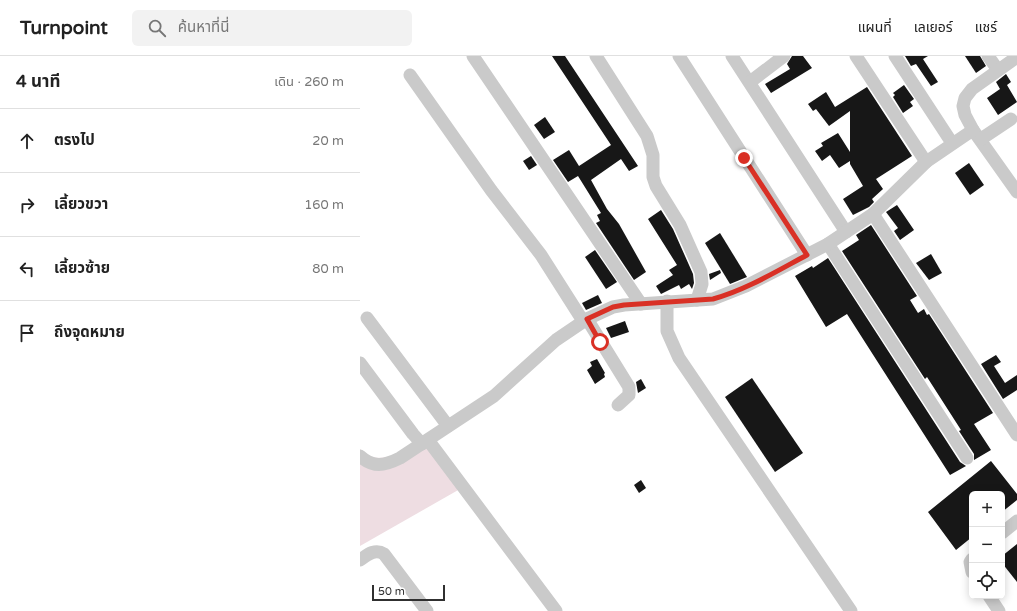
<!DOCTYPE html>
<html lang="th">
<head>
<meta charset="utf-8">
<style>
	:root { --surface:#fff; --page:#f2f2f2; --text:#222; --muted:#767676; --line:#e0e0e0 }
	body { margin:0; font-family:"Varela Round","Noto Sans Thai",sans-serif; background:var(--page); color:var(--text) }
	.controls { position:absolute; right:12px; bottom:12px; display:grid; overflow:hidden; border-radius:6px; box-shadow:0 2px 10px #0003 }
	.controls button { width:36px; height:36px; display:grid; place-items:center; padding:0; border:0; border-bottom:1px solid var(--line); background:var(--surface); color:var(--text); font:20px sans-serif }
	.scale { position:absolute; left:12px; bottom:10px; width:73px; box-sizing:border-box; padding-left:4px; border:2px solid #303030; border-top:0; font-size:11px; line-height:14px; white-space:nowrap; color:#303030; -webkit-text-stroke:3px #fff; paint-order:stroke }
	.stop { position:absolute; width:12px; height:12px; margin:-9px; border:3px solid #d93025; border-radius:50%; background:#fff }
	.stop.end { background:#d93025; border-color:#fff; box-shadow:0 1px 4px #0008 }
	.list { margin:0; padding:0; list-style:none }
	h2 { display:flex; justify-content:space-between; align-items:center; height:52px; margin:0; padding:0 16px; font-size:17px }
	h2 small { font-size:13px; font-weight:400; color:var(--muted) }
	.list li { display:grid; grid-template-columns:26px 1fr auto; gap:12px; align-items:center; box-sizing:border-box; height:64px; padding:0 16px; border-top:1px solid var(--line) }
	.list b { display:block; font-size:15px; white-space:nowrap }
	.list em { font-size:13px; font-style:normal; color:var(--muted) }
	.icon { flex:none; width:22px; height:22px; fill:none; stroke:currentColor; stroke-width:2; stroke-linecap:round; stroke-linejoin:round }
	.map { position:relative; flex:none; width:657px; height:555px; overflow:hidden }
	header { display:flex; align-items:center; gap:24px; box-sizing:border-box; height:56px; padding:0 20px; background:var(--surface); border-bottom:1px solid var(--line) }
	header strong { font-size:19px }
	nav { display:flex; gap:22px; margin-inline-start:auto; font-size:14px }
	.search { width:280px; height:36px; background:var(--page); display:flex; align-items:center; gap:10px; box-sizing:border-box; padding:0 14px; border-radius:6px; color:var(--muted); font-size:15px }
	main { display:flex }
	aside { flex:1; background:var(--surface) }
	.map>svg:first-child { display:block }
	.green { fill:#eedde2 }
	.building { fill:#171717 }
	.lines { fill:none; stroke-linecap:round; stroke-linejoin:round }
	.minor { stroke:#cacaca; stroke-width:13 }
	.route { stroke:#d93025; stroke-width:5 }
</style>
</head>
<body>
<header>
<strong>Turnpoint</strong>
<div class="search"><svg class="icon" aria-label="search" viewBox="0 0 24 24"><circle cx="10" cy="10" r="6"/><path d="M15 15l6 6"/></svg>ค้นหาที่นี่</div>
<nav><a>แผนที่</a><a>เลเยอร์</a><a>แชร์</a></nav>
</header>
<main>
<aside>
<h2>4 นาที<small>เดิน · 260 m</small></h2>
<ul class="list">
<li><svg class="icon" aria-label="ahead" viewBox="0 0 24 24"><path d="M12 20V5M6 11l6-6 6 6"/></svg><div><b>ตรงไป</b></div><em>20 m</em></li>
<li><svg class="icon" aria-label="right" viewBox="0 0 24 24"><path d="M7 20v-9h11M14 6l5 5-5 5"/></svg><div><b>เลี้ยวขวา</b></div><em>160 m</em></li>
<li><svg class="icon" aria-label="left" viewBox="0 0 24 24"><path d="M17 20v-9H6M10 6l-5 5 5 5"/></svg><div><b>เลี้ยวซ้าย</b></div><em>80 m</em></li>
<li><svg class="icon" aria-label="arrive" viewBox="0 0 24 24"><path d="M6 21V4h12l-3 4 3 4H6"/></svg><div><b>ถึงจุดหมาย</b></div></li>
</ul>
</aside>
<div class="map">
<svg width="657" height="555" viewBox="0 0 657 555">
	<rect width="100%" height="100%" fill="#fff"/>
	<path class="green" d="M71 379 107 429 0 490V393C20 415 53 390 71 379Z"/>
	<g class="building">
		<path d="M192 0H205L278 110 269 115 261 103 231 124 247 153 259 168 286 216 274 224 236 167 240 165 237 159 241 157 218 120 208 126 193 104 209 94 219 110 251 89Z"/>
		<path d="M432 0H443L452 12 411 37 405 28 430 13 427 8Z"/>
		<path d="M545 0H568L563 3 578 26 571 30 556 8 551 10Z"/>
		<path d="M605 0H620L626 10 616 17Z"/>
		<path d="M646 18 651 26 647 29 657 46 638 59 627 42 640 33 636 26Z"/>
		<path d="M544 29 554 43 550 46 553 50 543 57 533 41 535 39 533 37Z"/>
		<path d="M507 31 552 100 516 123 523 133 512 143 514 146 509 151 493 159 483 143 503 130 490 108V105L479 112 470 99 462 105 455 95 463 90 461 87 478 77 490 96V55L469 70 456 53 453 55 448 48 466 36 475 51Z"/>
		<path d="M185 61 195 76 184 83 174 69Z"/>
		<path d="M171 100 177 109 169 114 163 105Z"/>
		<path d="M609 107 624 129 610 139 595 117Z"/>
		<path d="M537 149 554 174 540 184 534 175 538 172 526 156Z"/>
		<path d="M301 154 313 173 333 218 334 227 332 233 329 228 321 233 319 229 301 238 296 230 313 219 309 214 317 209 288 163Z"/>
		<path d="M511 169 557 240 550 244 558 257 564 253 567 259 569 258 633 357 614 368 631 394 614 404V398L599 375 601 374 567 321 565 323 482 195 499 184 496 179Z"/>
		<path d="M360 177 387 221 370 228 345 187Z"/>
		<path d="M235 194 257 226 246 233 225 201Z"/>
		<path d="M571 198 582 217 569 224 556 207Z"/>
		<path d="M468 202 600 406 606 410 590 419 487 258 466 271 435 220 452 210 453 212Z"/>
		<path d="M360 214 361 217 350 224 349 218Z"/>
		<path d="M238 239 242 247 226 254 222 247Z"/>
		<path d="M265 265 269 276 251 282 246 272Z"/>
		<path d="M636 299 641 306 634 310 645 327 657 319V334L643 343 621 308Z"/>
		<path d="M237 303 245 317 244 318 245 321 235 328 227 314 232 310 230 306Z"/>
		<path d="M392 322 443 397 415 416 365 341Z"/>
		<path d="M281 323 286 332 278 337 276 326Z"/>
		<path d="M631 405 657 438V444L642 456V438H612V481L596 494 568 456Z"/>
		<path d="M281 424 286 432 279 437 274 429Z"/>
		<path d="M657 488V526L642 507V500Z"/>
	</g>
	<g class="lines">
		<g class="minor">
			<path d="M113 0 281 248"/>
			<path d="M236 0 287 80 293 99V121L296 130 320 169 341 216 342 228 337 244"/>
			<path d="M319 0 447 199"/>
			<path d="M372 0 486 176"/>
			<path d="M496 0 566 106"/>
			<path d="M535 0 592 87"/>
			<path d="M628 0 638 14"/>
			<path d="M657 1 612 33 605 42 603 50 605 59 613 74 657 136"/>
			<path d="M50 19 131 134 181 199 223 265"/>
			<path d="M390 26 424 0"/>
			<path d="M621 83 651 63"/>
			<path d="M513 158 657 379"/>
			<path d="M468 188 607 402"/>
			<path d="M307 245V275L319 302 491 555"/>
			<path d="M7 262 88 370"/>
			<path d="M227 263 269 331V339L258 349"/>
			<path d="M0 307 53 378 62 388"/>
			<path d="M68 384 196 555"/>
			<path d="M0 400C13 412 24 410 40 402L134 340 196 284 227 263 253 251 264 249 353 243 386 230 468 188 513 158 566 106 613 74"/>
			<path d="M642 477 657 465"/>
			<path d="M612 503 610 506 612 516"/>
			<path d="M0 504C7 499 15 492 24 498L67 555"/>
			<path d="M629 540 639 555"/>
		</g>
	</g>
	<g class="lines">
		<path class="route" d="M240 286 227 263 253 251 264 249 353 243C386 234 417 215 447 199L384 102"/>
	</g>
</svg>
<div class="controls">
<button>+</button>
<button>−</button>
<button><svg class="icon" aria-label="locate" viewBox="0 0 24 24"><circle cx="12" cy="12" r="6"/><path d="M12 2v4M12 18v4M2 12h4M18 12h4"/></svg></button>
</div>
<div class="scale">50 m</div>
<div class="stop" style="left:240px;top:286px"></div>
<div class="stop end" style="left:384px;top:102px"></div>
</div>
</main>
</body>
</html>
